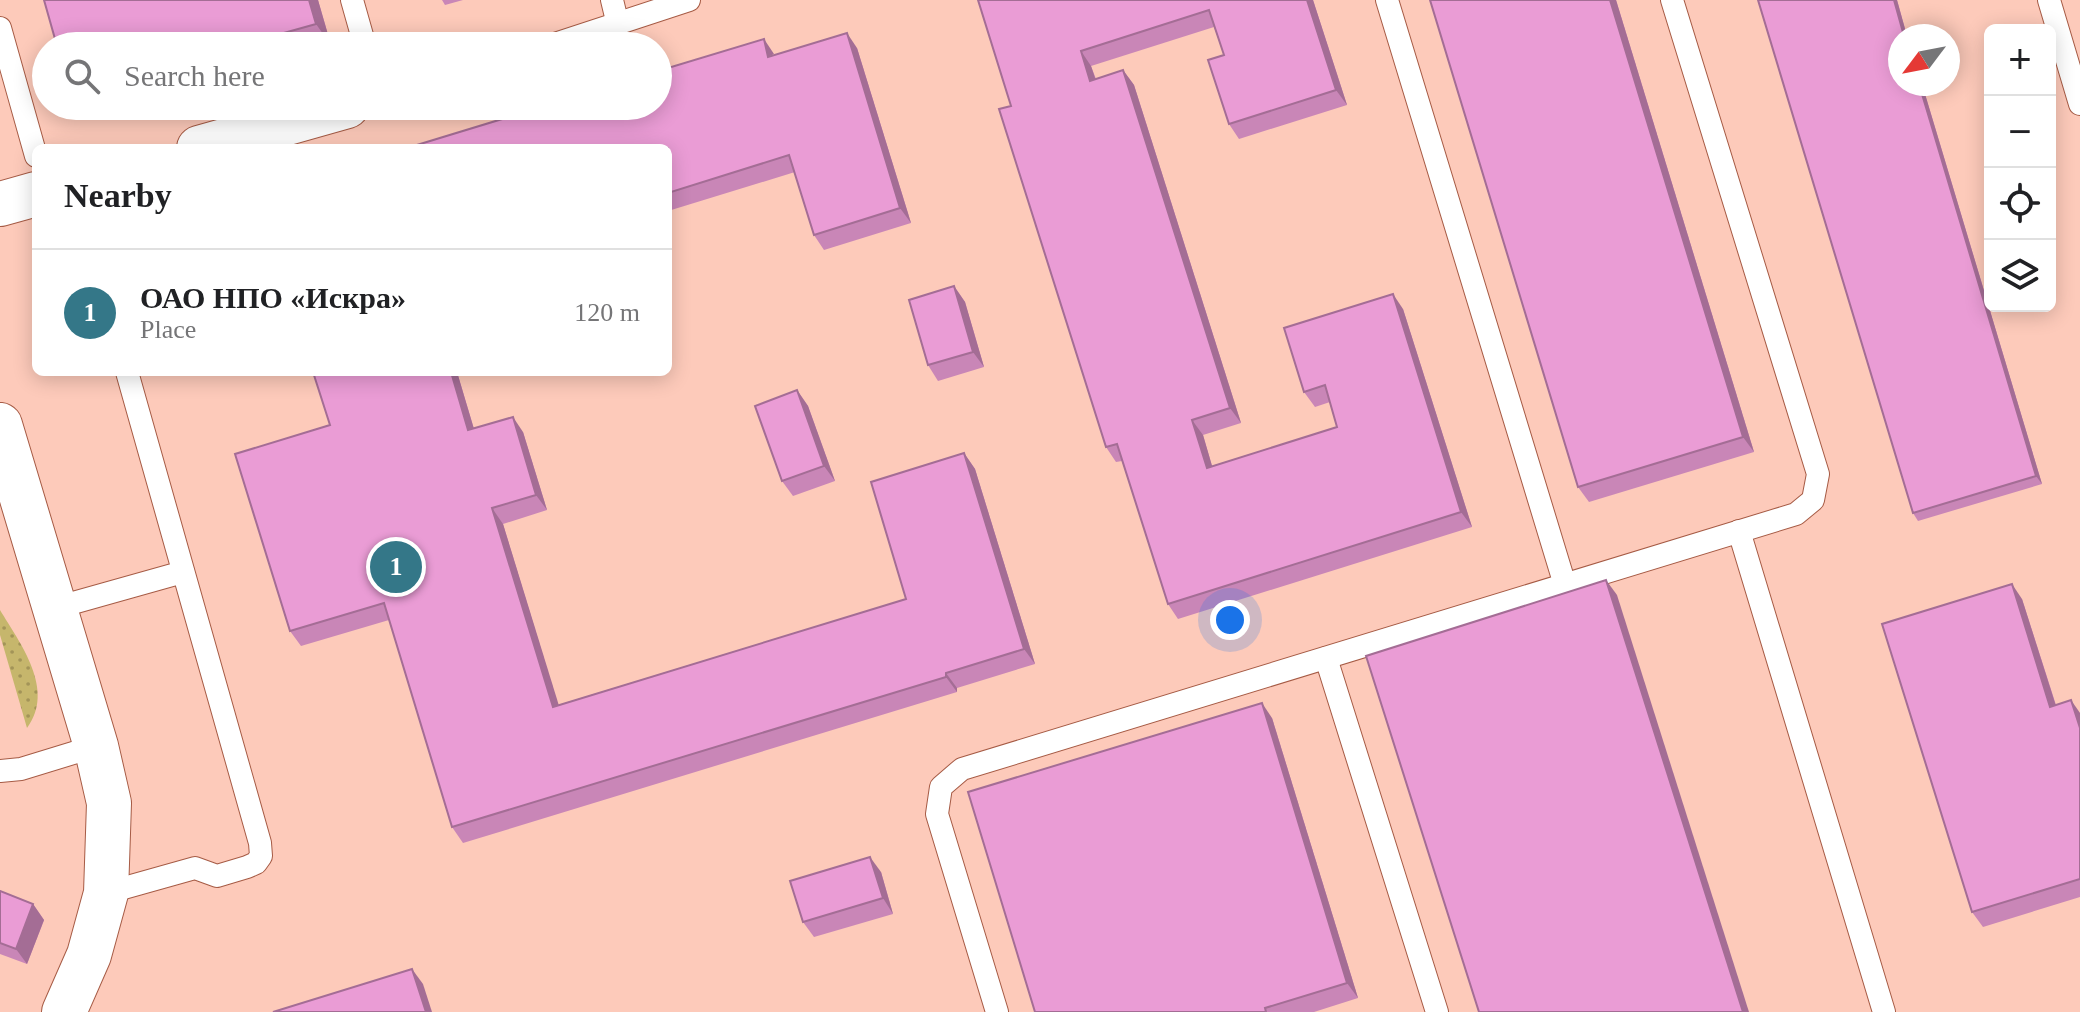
<!DOCTYPE html>
<html lang="en">
<head>
<meta charset="utf-8">
<style>
	:root { --surface:#fff; --page:#f6f6f6; --text:#202124; --muted:#757577; --line:#e0e0e0; --accent:#347788 }
	body { margin:0; font-family:"Times New Roman",serif; background:var(--page); color:var(--text) }
	.controls { position:absolute; right:24px; top:24px; display:grid; overflow:hidden; border-radius:12px; box-shadow:0 4px 20px #0003 }
	.controls button { width:72px; height:72px; display:grid; place-items:center; padding:0; border:0; border-bottom:2px solid var(--line); background:var(--surface); color:var(--text); font:40px sans-serif }
	.compass { position:absolute; left:1888px; top:24px; width:72px; height:72px; border-radius:50%; background:var(--surface); box-shadow:0 4px 20px #0003; rotate:238deg }
	.you { position:absolute; left:1230px; top:620px; width:28px; height:28px; margin:-20px; border:6px solid #fff; border-radius:50%; background:#1a73e8; box-shadow:0 0 0 12px #1a73e833 }
	.badge { display:grid; place-items:center; width:52px; height:52px; border-radius:50%; background:var(--accent); color:#fff; font-size:26px; font-weight:700 }
	.pin { position:absolute; translate:-50% -50%; border:4px solid #fff; box-shadow:0 2px 8px #0006 }
	.list { margin:0; padding:0; list-style:none }
	h2 { display:flex; justify-content:space-between; align-items:center; height:104px; margin:0; padding:0 32px; font-size:34px }
	h2 small { font-size:26px; font-weight:400; color:var(--muted) }
	.list li { display:grid; grid-template-columns:52px 1fr auto; gap:24px; align-items:center; box-sizing:border-box; height:128px; padding:0 32px; border-top:2px solid var(--line) }
	.list b { display:block; font-size:30px; white-space:nowrap }
	.list p { margin:0; font-size:26px; white-space:nowrap; color:var(--muted) }
	.list em { font-size:26px; font-style:normal; color:var(--muted) }
	.icon { flex:none; width:44px; height:44px; fill:none; stroke:currentColor; stroke-width:2; stroke-linecap:round; stroke-linejoin:round }
	.map { position:relative; flex:none; width:2080px; height:1012px; overflow:hidden }
	.search { position:absolute; background:var(--surface); box-shadow:0 4px 20px #0003; left:32px; top:32px; width:640px; height:88px; display:flex; align-items:center; gap:20px; box-sizing:border-box; padding:0 28px; border-radius:44px; color:var(--muted); font-size:30px }
	.panel { position:absolute; background:var(--surface); box-shadow:0 4px 20px #0003; left:32px; top:144px; width:640px; height:232px; border-radius:12px }
	.map>svg:first-child { display:block }
	.grass { fill:url(#grass-dots) }
	.lines { fill:none; stroke-linecap:round; stroke-linejoin:round }
	.lane-casing { stroke:#a65b45; stroke-width:24 }
	.street-casing { stroke:#a65b45; stroke-width:46 }
	.secondary-casing { stroke:#a65b45; stroke-width:46 }
	.lane { stroke:#fff; stroke-width:22 }
	.street { stroke:#fff; stroke-width:44 }
	.secondary { stroke:#fff; stroke-width:44 }
	.wall { fill:#c986b7 }
	.shaded-wall { fill:#a46d95 }
	.building { fill:#ea9cd5; stroke:#a46d95; stroke-width:2 }
</style>
</head>
<body>
<div class="map">
<svg width="2080" height="1012" viewBox="0 0 2080 1012">
	<defs>
		<pattern id="grass-dots" width="8" height="8" patternUnits="userSpaceOnUse" patternTransform="scale(2)"><rect width="8" height="8" fill="#c6b66c"/><path d="M2 2h.1M6 6h.1" fill="none" stroke="#a39458" stroke-width="1.8" stroke-linecap="round"/></pattern>
	</defs>
	<rect width="100%" height="100%" fill="#fdcaba"/>
	<path class="grass" d="M0 610C20 643 56 690 27 728L0 635Z"/>
	<g class="lines">
		<g class="lane-casing">
			<g id="lane">
				<path d="M352 0 365 46"/>
				<path d="M612 0 618 25"/>
				<path d="M1387 0 1565 585"/>
				<path d="M2049 0 2080 104"/>
				<path d="M0 28 36 156"/>
				<path d="M549 46 689 0"/>
				<path d="M1739 531 1884 1012"/>
				<path d="M55 608 183 572"/>
				<path d="M1326 658 1437 1012"/>
				<path d="M0 771 21 769 96 746"/>
				<path d="M106 893 195 868 217 876 247 867 256 863 261 856 260 843 127 372"/>
				<path d="M997 1012 937 814 941 787 962 769 1796 514 1813 500 1818 474 1672 0"/>
			</g>
		</g>
		<g class="street-casing">
			<g id="street">
				<path d="M199 148 347 106"/>
				<path d="M0 204 36 194"/>
			</g>
		</g>
		<g class="secondary-casing">
			<path id="secondary" d="M0 425 96 746 109 803 106 893 89 955 64 1012"/>
		</g>
		<use href="#lane" class="lane"/>
		<use href="#street" class="street"/>
		<use href="#secondary" class="secondary"/>
	</g>
	<g class="wall">
		<path d="M44 0H318L331 45 57 46Z"/>
		<path d="M442 0H463L445 5Z"/>
		<path d="M978 0H1313L1347 105 1239 139 1229 124 1224 55 1214 27 1091 66 1096 79 1123 70 1134 85 1241 423 1203 435 1212 466 1337 427 1330 402 1315 407 1304 392 1403 309 1472 527 1178 619 1168 604 1122 461 1116 462 1106 447 1011 106Z"/>
		<path d="M1616 0 1754 452 1589 502 1578 487Z"/>
		<path d="M1758 0H1897L1907 36H1900V84H1922L2042 484 1918 521 1913 513Z"/>
		<path d="M857 48 911 223 824 250 814 235 795 172 668 211V148L774 55Z"/>
		<path d="M954 286 965 302 984 367 938 381 928 365Z"/>
		<path d="M313 372H457L474 429 523 432 547 510 503 524 558 705 906 599 964 453 975 469 1035 664 957 688V692L463 843 452 827 389 620 301 646 290 631 330 425Z"/>
		<path d="M797 390 808 406 835 481 793 496 782 481Z"/>
		<path d="M2022 599 2056 705 2080 713V897L1983 927 1972 912Z"/>
		<path d="M1272 718 1358 998 1314 1012H1035Z"/>
		<path d="M881 872 893 914 814 937 803 922Z"/>
		<path d="M0 891 33 904 44 920 27 964 0 954Z"/>
	</g>
	<g class="shaded-wall">
		<path d="M309 0H318L331 45 316 24Z"/>
		<path d="M1307 0H1313L1347 105 1336 90Z"/>
		<path d="M1610 0H1616L1754 452 1743 437Z"/>
		<path d="M1894 0H1897L1907 36H1904Z"/>
		<path d="M847 33 857 48 911 223 900 208Z"/>
		<path d="M764 39 774 54 768 57Z"/>
		<path d="M1081 51 1091 66 1101 96 1090 81Z"/>
		<path d="M1123 70 1134 85 1241 423 1230 408Z"/>
		<path d="M1919 84H1922L2042 484 2036 476Z"/>
		<path d="M954 286 965 302 984 367 973 352Z"/>
		<path d="M1393 294 1403 309 1472 527 1461 512Z"/>
		<path d="M451 372H457L479 446 468 430Z"/>
		<path d="M797 390 808 406 835 481 824 466Z"/>
		<path d="M513 417 523 432 547 510 536 495Z"/>
		<path d="M1192 420 1203 435 1217 483 1207 468Z"/>
		<path d="M964 453 975 469 1035 664 1024 649Z"/>
		<path d="M492 508 503 524 564 722 553 707Z"/>
		<path d="M1606 580 1617 595 1749 1012H1743Z"/>
		<path d="M2012 584 2022 599 2061 722 2050 707Z"/>
		<path d="M946 673 957 688V692L946 677Z"/>
		<path d="M2071 700 2080 713V728Z"/>
		<path d="M1262 703 1272 718 1358 998 1347 983Z"/>
		<path d="M870 857 881 872 893 914 883 898Z"/>
		<path d="M33 904 44 920 27 964 16 949Z"/>
		<path d="M412 969 423 984 432 1012H426Z"/>
	</g>
	<g class="building">
		<path d="M44 0H309L316 24 237 46H57Z"/>
		<path d="M978 0H1307L1336 90 1229 124 1208 60 1224 55 1209 10 1081 51 1090 81 1123 70 1230 408 1192 420 1207 468 1337 427 1325 385 1304 392 1284 328 1393 294 1461 512 1168 604 1117 444 1106 447 999 109 1011 106Z"/>
		<path d="M1430 0H1610L1743 437 1578 487Z"/>
		<path d="M1758 0H1894L1904 36H1900V84H1919L2036 476 1913 513Z"/>
		<path d="M847 33 900 208 814 235 789 155 668 193V148H407L545 106H658V71L764 39 768 57Z"/>
		<path d="M954 286 973 352 928 365 909 300Z"/>
		<path d="M313 372H451L468 430 513 417 536 495 492 508 553 707 906 599 871 482 964 453 1024 649 946 673V677L452 827 384 603 290 631 235 454 330 425Z"/>
		<path d="M797 390 824 466 782 481 755 406Z"/>
		<path d="M1606 580 1743 1012H1479L1366 656Z"/>
		<path d="M2012 584 2050 707 2071 700 2080 728V879L1972 912 1882 624Z"/>
		<path d="M1262 703 1347 983 1265 1008 1266 1012H1035L968 792Z"/>
		<path d="M870 857 883 898 803 922 790 881Z"/>
		<path d="M0 891 33 904 16 949 0 943Z"/>
		<path d="M412 969 426 1012H273Z"/>
	</g>
</svg>
<div class="controls">
<button>+</button>
<button>−</button>
<button><svg class="icon" aria-label="locate" viewBox="0 0 24 24"><circle cx="12" cy="12" r="6"/><path d="M12 2v4M12 18v4M2 12h4M18 12h4"/></svg></button>
<button><svg class="icon" aria-label="layers" viewBox="0 0 24 24"><path d="M12 4l9 5-9 5-9-5zM3 14l9 5 9-5"/></svg></button>
</div>
<svg class="compass" viewBox="-18 -18 36 36"><path d="M0-13l5 13h-10z" fill="#e53935"/><path d="M0 13l5-13h-10z" fill="#757577"/></svg>
<div class="you"></div>
<div class="pin badge" style="left:396px;top:567px">1</div>
<div class="search"><svg class="icon" aria-label="search" viewBox="0 0 24 24"><circle cx="10" cy="10" r="6"/><path d="M15 15l6 6"/></svg>Search here</div>
<section class="panel">
<h2>Nearby<small></small></h2>
<ul class="list">
<li><span class="badge">1</span><div><b>ОАО НПО «Искра»</b><p>Place</p></div><em>120 m</em></li>
</ul>
</section>
</div>
</body>
</html>
